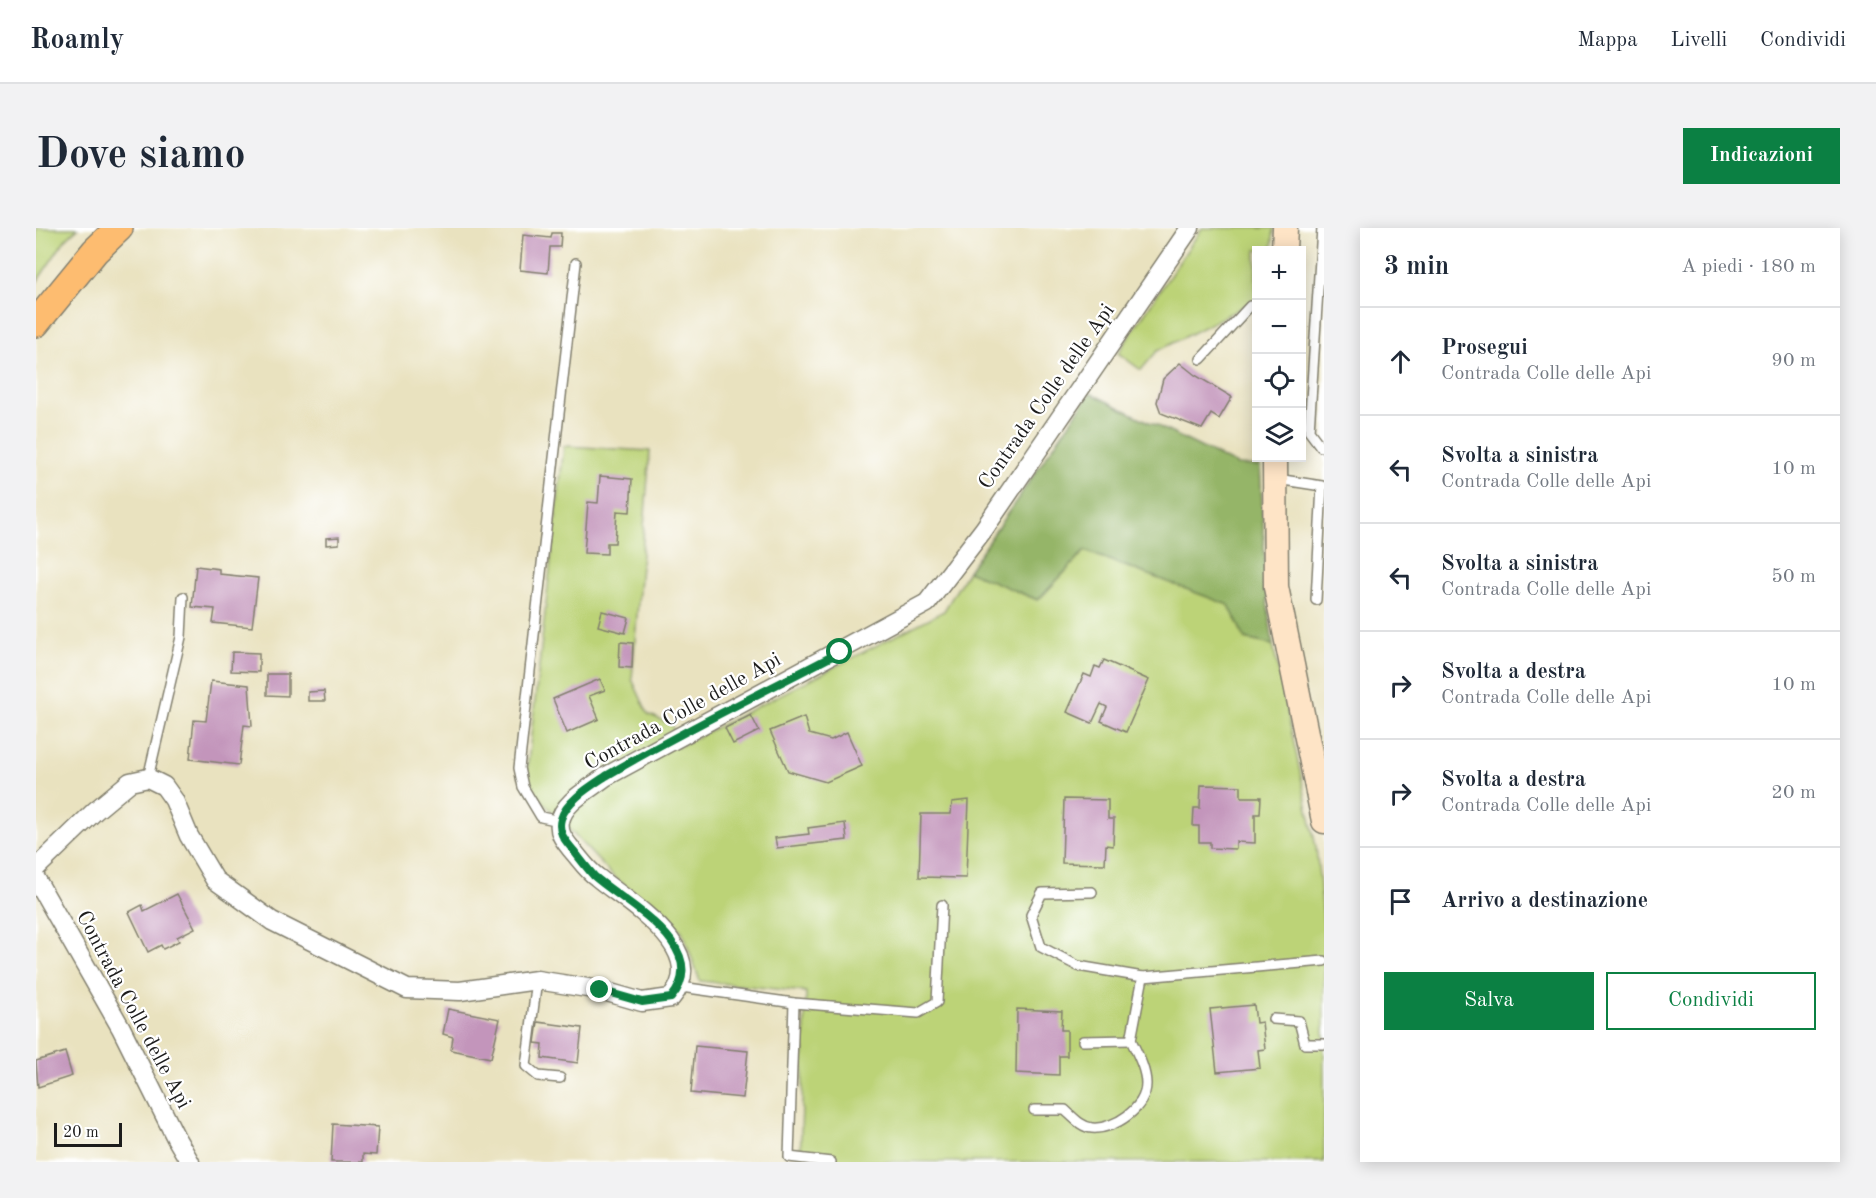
<!DOCTYPE html>
<html lang="it">
<head>
<meta charset="utf-8">
<style>
	:root { --surface:#fff; --page:#f2f2f3; --text:#1f2937; --muted:#747a83; --line:#e0e1e3; --accent:#0b8043 }
	body { margin:0; font-family:"Old Standard TT",serif; background:var(--page); color:var(--text) }
	.controls { position:absolute; right:18px; top:18px; display:grid; overflow:hidden; border-radius:0px; box-shadow:0 3px 15px #0003 }
	.controls button { width:54px; height:54px; display:grid; place-items:center; padding:0; border:0; border-bottom:2px solid var(--line); background:var(--surface); color:var(--text); font:30px sans-serif }
	.scale { position:absolute; left:18px; bottom:15px; width:68px; box-sizing:border-box; padding-left:6px; border:3px solid #1c1c1c; border-top:0; font-size:16px; line-height:21px; white-space:nowrap; color:#1c1c1c; -webkit-text-stroke:4px #fff; paint-order:stroke }
	.stop { position:absolute; width:18px; height:18px; margin:-14px; border:4px solid #0b8043; border-radius:50%; background:#fff }
	.stop.end { background:#0b8043; border-color:#fff; box-shadow:0 2px 6px #0008 }
	.list { margin:0; padding:0; list-style:none }
	h2 { display:flex; justify-content:space-between; align-items:center; height:78px; margin:0; padding:0 24px; font-size:26px }
	h2 small { font-size:20px; font-weight:400; color:var(--muted) }
	.list li { display:grid; grid-template-columns:39px 1fr auto; gap:18px; align-items:center; box-sizing:border-box; height:108px; padding:0 24px; border-top:2px solid var(--line) }
	.list b { display:block; font-size:22px; white-space:nowrap }
	.list p { margin:0; font-size:20px; white-space:nowrap; color:var(--muted) }
	.list em { font-size:20px; font-style:normal; color:var(--muted) }
	.actions { display:flex; gap:12px; padding:18px 24px }
	.actions a { flex:1; padding:14px 0; border:2px solid var(--accent); border-radius:0px; text-align:center; font-size:21px; color:var(--accent) }
	.actions .main { background:var(--accent); color:#fff }
	.icon { flex:none; width:33px; height:33px; fill:none; stroke:currentColor; stroke-width:2; stroke-linecap:round; stroke-linejoin:round }
	.map { position:relative; flex:none; width:1288px; height:934px; overflow:hidden; border-radius:0px }
	header { display:flex; align-items:center; gap:36px; box-sizing:border-box; height:84px; padding:0 30px; background:var(--surface); border-bottom:2px solid var(--line) }
	header strong { font-size:28px }
	nav { display:flex; gap:33px; margin-inline-start:auto; font-size:21px }
	.intro { display:flex; align-items:center; justify-content:space-between; box-sizing:border-box; height:144px; padding:0 36px }
	h1 { margin:0; font-size:42px }
	.button { padding:15px 27px; border-radius:0px; background:var(--accent); color:#fff; font-size:21px; font-weight:700 }
	main { display:flex; gap:36px; padding:0 36px }
	aside { flex:1; background:var(--surface); border-radius:0px; box-shadow:0 3px 15px #0003 }
	.map>svg:first-child { display:block }
	.green { fill:#bcd377; stroke:#6c784a; stroke-width:1.5 }
	.forest { fill:#95b568; stroke:#586842; stroke-width:1.5 }
	.building { fill:#c395bb }
	.lines { fill:none; stroke-linecap:round; stroke-linejoin:round }
	.lane-casing { stroke:#827f6e; stroke-width:12 }
	.street-casing { stroke:#827f6e; stroke-width:21 }
	.secondary-casing { stroke:#827f6e; stroke-width:27 }
	.primary-casing { stroke:#827f6e; stroke-width:30 }
	.lane { stroke:#fff; stroke-width:9 }
	.street { stroke:#fff; stroke-width:18 }
	.secondary { stroke:#fee4c6; stroke-width:24 }
	.primary { stroke:#fdbc70; stroke-width:27 }
	.route { stroke:#0b8043; stroke-width:8 }
	.labels { text-anchor:middle; dominant-baseline:central; stroke-width:4.5; stroke-linejoin:round; paint-order:stroke }
	.street-label { font-size:21px; fill:#1c1c1c; stroke:#fff }
</style>
</head>
<body>
<header>
<strong>Roamly</strong>
<nav><a>Mappa</a><a>Livelli</a><a>Condividi</a></nav>
</header>
<div class="intro"><h1>Dove siamo</h1><a class="button">Indicazioni</a></div>
<main>
<div class="map">
<svg width="1288" height="934" viewBox="0 0 1288 934">
	<rect width="100%" height="100%" fill="#fff"/>
	<filter id="ink" filterUnits="userSpaceOnUse"><feTurbulence type="fractalNoise" baseFrequency=".0167" numOctaves="2"/><feDisplacementMap in="SourceGraphic" scale="12" xChannelSelector="R" yChannelSelector="G"/><feConvolveMatrix kernelMatrix="1 2 1 2 8 2 1 2 1" color-interpolation-filters="sRGB"/></filter>
	<filter id="wash" filterUnits="userSpaceOnUse"><feTurbulence type="fractalNoise" baseFrequency=".008" numOctaves="4" result="noise"/><feDisplacementMap in="SourceGraphic" scale="24" xChannelSelector="R" yChannelSelector="G"/><feGaussianBlur stdDeviation="1.35" result="paint"/><feColorMatrix in="noise" values="0 0 0 0 0 0 0 0 0 0 0 0 0 0 0 0 0 1.4 0 .05"/><feComposite in="paint" operator="in"/></filter>
	<g filter="url(#wash)">
		<rect width="100%" height="100%" fill="#e9e2bf"/>
		<g class="green">
			<path d="M0 0H42L29 12 0 55Z"/>
			<path d="M1166 0H1238L1236 22H1220V72L1121 123 1105 142 1082 125Z"/>
			<path d="M528 218 614 223 596 451 612 486 636 497 642 519 908 383 932 343 1002 372 1049 323 1193 377 1209 411 1237 417 1280 619 1288 698V934H764L770 764 664 753 646 703 576 647 510 577 490 552Z"/>
		</g>
		<path class="forest" d="M1054 165 1201 237 1224 238 1231 372 1237 417 1209 411 1193 377 1049 323 1002 372 932 343Z"/>
		<g id="blocks">
			<g class="building">
				<path d="M516 5H525L524 19H514L512 45 484 42 487 7 515 10Z"/>
				<path d="M1144 135 1159 147 1196 169 1183 191 1175 186 1166 201 1125 185 1121 174 1127 151Z"/>
				<path d="M564 248 596 251 594 284 581 283 579 315H571V326L548 325 552 274 562 275Z"/>
				<path d="M303 309V316L290 317V310Z"/>
				<path d="M160 338 183 341V346L222 350 216 399 177 395 179 381 156 379Z"/>
				<path d="M566 383 593 390 589 405 562 398Z"/>
				<path d="M584 414 597 415 596 440 583 439Z"/>
				<path d="M196 424 223 425V444L195 443Z"/>
				<path d="M1068 432 1113 452 1090 504 1065 493 1071 479 1065 476 1056 495 1031 484 1048 446 1055 449 1059 438 1064 440Z"/>
				<path d="M231 446H252V468L231 467Z"/>
				<path d="M564 451 569 462 553 468 563 491 531 505 517 471Z"/>
				<path d="M175 453 213 457 216 498 208 497 203 537 154 531 158 492 170 493Z"/>
				<path d="M288 463 289 473H272V464Z"/>
				<path d="M715 487 723 503 697 516 689 500Z"/>
				<path d="M768 489 773 506 795 512 811 504 826 538 790 554 752 543 734 503Z"/>
				<path d="M1165 557 1205 558V569H1225L1224 586H1219V615L1200 614V621L1174 620V614H1163V598H1157L1158 580H1164Z"/>
				<path d="M1028 571 1072 572V591H1078L1077 618 1070 617 1069 636 1026 635Z"/>
				<path d="M933 572 930 650 883 649 885 586H915L916 574Z"/>
				<path d="M809 595 811 612 741 620 739 610 773 606 772 600Z"/>
				<path d="M141 666 159 700 141 709 143 713 127 721 125 717 112 724 93 684 106 677 108 683Z"/>
				<path d="M1218 777 1220 795 1226 794 1229 821 1222 822 1224 840 1181 844 1174 781Z"/>
				<path d="M412 781 464 791 455 830 415 822 417 809 407 806Z"/>
				<path d="M981 781 1026 783 1025 802H1031V828H1023V847L980 845Z"/>
				<path d="M502 794 546 800 542 835 506 830 507 816 499 815Z"/>
				<path d="M659 818 712 823 707 870 655 865Z"/>
				<path d="M29 824 36 848 2 859 0 833Z"/>
				<path d="M297 896 342 899 340 927 327 926V934H295Z"/>
			</g>
		</g>
	</g>
	<g filter="url(#ink)">
		<use href="#blocks" fill-opacity="0" stroke="#827f6e" stroke-width="1.5"/>
		<g class="lines">
			<g class="lane-casing">
				<g id="lane">
					<path d="M1286 0 1273 203 1285 219H1288"/>
					<path d="M1165 131 1214 78H1220"/>
					<path d="M1241 251 1286 258 1280 372"/>
					<path d="M112 550 145 409 147 369"/>
					<path d="M524 593 505 589 487 559 483 540 540 35"/>
					<path d="M1056 664 1006 665 995 687 1005 719 1042 738 1107 749 1288 733"/>
					<path d="M501 752 490 838 502 848 524 850"/>
					<path d="M645 759 758 775 882 785 901 774 906 677"/>
					<path d="M758 775 753 929 795 934"/>
					<path d="M1237 791 1263 793 1269 816H1288"/>
					<path d="M1047 813 1095 812 1107 749"/>
					<path d="M998 882H1029C1037 889 1045 899 1056 900 1078 902 1110 880 1110 856 1110 841 1101 825 1095 812"/>
				</g>
			</g>
			<g class="street-casing">
				<g id="street">
					<path d="M0 640 59 583 94 554 112 550 128 558 138 572 153 608 179 652 236 693 371 761 424 763 501 752 564 762 606 774 635 770C676 722 592 675 561 649 551 642 544 631 536 622 529 613 522 606 524 594 527 574 554 561 569 549L891 375 948 301 1154 0"/>
					<path d="M0 651 85 800 140 910 154 934"/>
				</g>
			</g>
			<g class="secondary-casing">
				<g id="secondary">
					<path d="M1248 22 1249 0"/>
					<path d="M1239 230 1240 359 1288 593"/>
				</g>
			</g>
			<g class="primary-casing">
				<path id="primary" d="M0 95 59 23 83 0"/>
			</g>
			<use href="#lane" class="lane"/>
			<use href="#street" class="street"/>
			<use href="#secondary" class="secondary"/>
			<use href="#primary" class="primary"/>
		</g>
	</g>
	<g class="lines" filter="url(#ink)">
		<path class="route" d="M564 762 606 774 635 770C678 719 588 675 558 648 551 640 544 631 538 623 530 613 521 605 525 591 530 573 555 558 570 548 646 503 726 465 804 424"/>
	</g>
	<g class="labels">
		<g class="street-label">
			<text transform="translate(1011 169) rotate(-55)">Contrada Colle delle Api</text>
			<text transform="translate(647 484) rotate(-29)">Contrada Colle delle Api</text>
			<text transform="translate(97 782) rotate(62)">Contrada Colle delle Api</text>
		</g>
	</g>
</svg>
<div class="controls">
<button>+</button>
<button>−</button>
<button><svg class="icon" aria-label="locate" viewBox="0 0 24 24"><circle cx="12" cy="12" r="6"/><path d="M12 2v4M12 18v4M2 12h4M18 12h4"/></svg></button>
<button><svg class="icon" aria-label="layers" viewBox="0 0 24 24"><path d="M12 4l9 5-9 5-9-5zM3 14l9 5 9-5"/></svg></button>
</div>
<div class="scale">20 m</div>
<div class="stop" style="left:804px;top:424px"></div>
<div class="stop end" style="left:564px;top:762px"></div>
</div>
<aside>
<h2>3 min<small>A piedi · 180 m</small></h2>
<ul class="list">
<li><svg class="icon" aria-label="ahead" viewBox="0 0 24 24"><path d="M12 20V5M6 11l6-6 6 6"/></svg><div><b>Prosegui</b><p>Contrada Colle delle Api</p></div><em>90 m</em></li>
<li><svg class="icon" aria-label="left" viewBox="0 0 24 24"><path d="M17 20v-9H6M10 6l-5 5 5 5"/></svg><div><b>Svolta a sinistra</b><p>Contrada Colle delle Api</p></div><em>10 m</em></li>
<li><svg class="icon" aria-label="left" viewBox="0 0 24 24"><path d="M17 20v-9H6M10 6l-5 5 5 5"/></svg><div><b>Svolta a sinistra</b><p>Contrada Colle delle Api</p></div><em>50 m</em></li>
<li><svg class="icon" aria-label="right" viewBox="0 0 24 24"><path d="M7 20v-9h11M14 6l5 5-5 5"/></svg><div><b>Svolta a destra</b><p>Contrada Colle delle Api</p></div><em>10 m</em></li>
<li><svg class="icon" aria-label="right" viewBox="0 0 24 24"><path d="M7 20v-9h11M14 6l5 5-5 5"/></svg><div><b>Svolta a destra</b><p>Contrada Colle delle Api</p></div><em>20 m</em></li>
<li><svg class="icon" aria-label="arrive" viewBox="0 0 24 24"><path d="M6 21V4h12l-3 4 3 4H6"/></svg><div><b>Arrivo a destinazione</b></div></li>
</ul>
<div class="actions"><a class="main">Salva</a><a>Condividi</a></div>
</aside>
</main>
</body>
</html>
